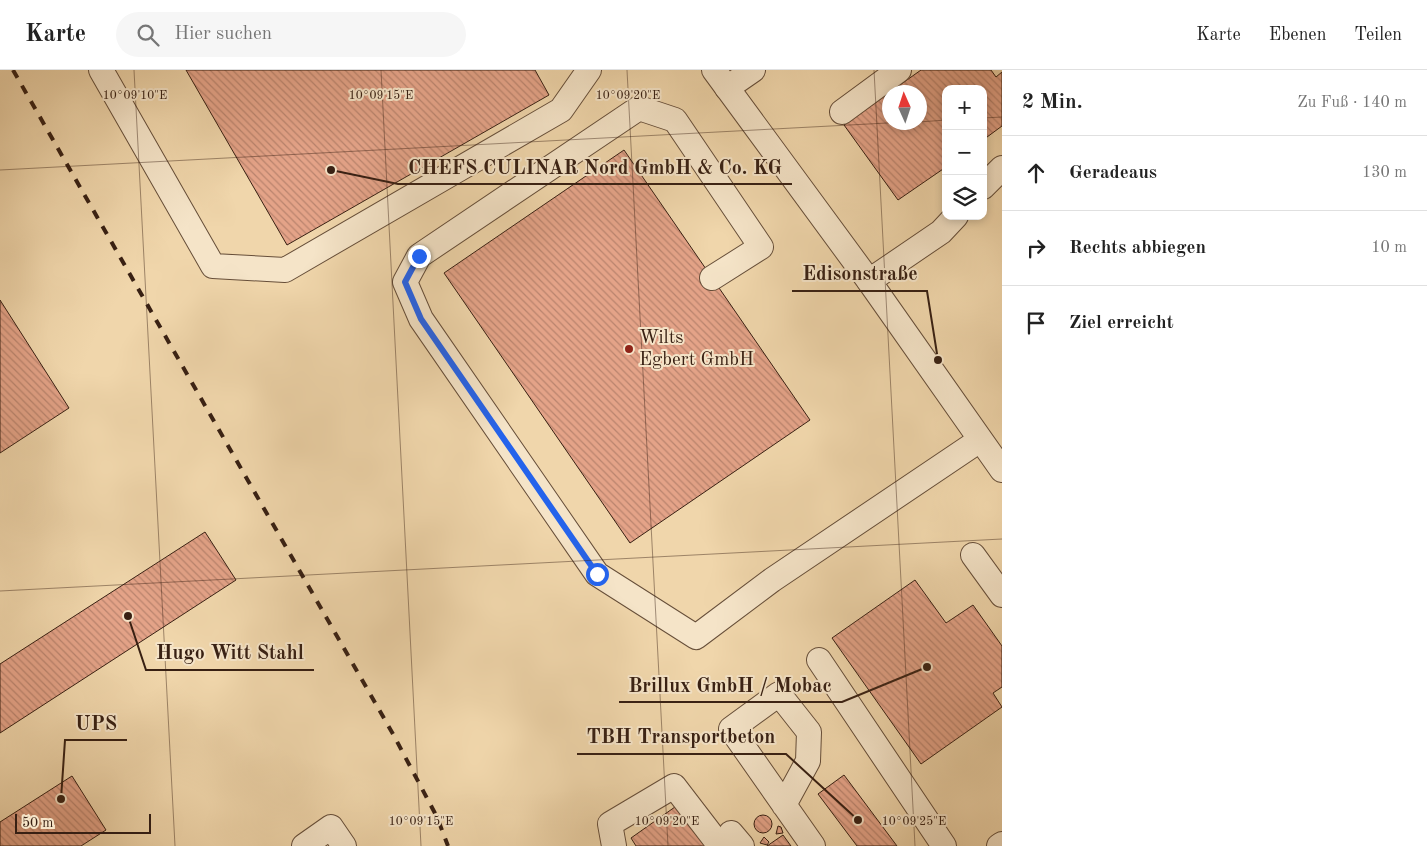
<!DOCTYPE html>
<html lang="de">
<head>
<meta charset="utf-8">
<style>
	:root { --surface:#fff; --page:#f6f6f6; --text:#222; --muted:#767676; --line:#e0e0e0 }
	body { margin:0; font-family:"Old Standard TT",serif; background:var(--page); color:var(--text) }
	.controls { position:absolute; right:15px; top:15px; display:grid; overflow:hidden; border-radius:10px; box-shadow:0 2px 8px #0003 }
	.controls button { width:45px; height:45px; display:grid; place-items:center; padding:0; border:0; border-bottom:1px solid var(--line); background:var(--surface); color:var(--text); font:25px sans-serif }
	.compass { position:absolute; left:882px; top:15px; width:45px; height:45px; border-radius:50%; background:var(--surface); box-shadow:0 2px 8px #0003; rotate:357deg }
	.scale { position:absolute; left:15px; bottom:12px; width:136px; box-sizing:border-box; padding-left:5px; border:2px solid #382013; border-top:0; font-size:14px; line-height:18px; white-space:nowrap; color:#382013; -webkit-text-stroke:4px #f5e4c8; paint-order:stroke }
	.stop { position:absolute; width:15px; height:15px; margin:-11px; border:4px solid #2563eb; border-radius:50%; background:#fff }
	.stop.end { background:#2563eb; border-color:#fff; box-shadow:0 1px 5px #0008 }
	.list { margin:0; padding:0; list-style:none }
	h2 { display:flex; justify-content:space-between; align-items:center; height:65px; margin:0; padding:0 20px; font-size:21px }
	h2 small { font-size:16px; font-weight:400; color:var(--muted) }
	.list li { display:grid; grid-template-columns:32px 1fr auto; gap:15px; align-items:center; box-sizing:border-box; height:75px; padding:0 20px; border-top:1px solid var(--line) }
	.list b { display:block; font-size:19px; white-space:nowrap }
	.list em { font-size:16px; font-style:normal; color:var(--muted) }
	.icon { flex:none; width:28px; height:28px; fill:none; stroke:currentColor; stroke-width:2; stroke-linecap:round; stroke-linejoin:round }
	.map { position:relative; flex:none; width:1002px; height:776px; overflow:hidden }
	header { display:flex; align-items:center; gap:30px; box-sizing:border-box; height:70px; padding:0 25px; background:var(--surface); border-bottom:1px solid var(--line) }
	header strong { font-size:24px }
	nav { display:flex; gap:28px; margin-inline-start:auto; font-size:18px }
	.search { width:350px; height:45px; background:var(--page); display:flex; align-items:center; gap:12px; box-sizing:border-box; padding:0 18px; border-radius:28px; color:var(--muted); font-size:19px }
	main { display:flex }
	aside { flex:1; background:var(--surface) }
	.map>svg:first-child { display:block }
	.building { fill:url(#building-back-hatch); stroke:#382013 }
	.lines { fill:none; stroke-linecap:round; stroke-linejoin:round }
	.minor-casing { stroke:#664e39; stroke-width:26 }
	.minor { stroke:#f5e4c8; stroke-width:24 }
	.rail { stroke:#382013; stroke-width:4; stroke-dasharray:9 9; stroke-linecap:butt }
	.route { stroke:#2563eb; stroke-width:6 }
	.ticks { fill:none; stroke:#382013; stroke-width:1; stroke-opacity:0.45 }
	.poi-dot { fill:#8f2418; stroke:#f5e4c8; stroke-width:2 }
	.labels { text-anchor:middle; dominant-baseline:central; stroke-width:4; stroke-linejoin:round; paint-order:stroke }
	.poi-label { font-size:19px; fill:#382013; stroke:#f5e4c8; text-anchor:start }
	.ticks-label { font-size:12px; text-anchor:middle; fill:#382013; stroke:#f5e4c8; stroke-width:4; stroke-linejoin:round; paint-order:stroke }
	.leader { fill:none; stroke:#382013; stroke-width:2 }
	.callout-dot { fill:#382013; stroke:#f5e4c8; stroke-width:2 }
	.callout-label { font-size:20px; text-anchor:middle; font-weight:bold; fill:#382013; stroke:#f5e4c8; stroke-width:4; stroke-linejoin:round; paint-order:stroke }
</style>
</head>
<body>
<header>
<strong>Karte</strong>
<div class="search"><svg class="icon" aria-label="search" viewBox="0 0 24 24"><circle cx="10" cy="10" r="6"/><path d="M15 15l6 6"/></svg>Hier suchen</div>
<nav><a>Karte</a><a>Ebenen</a><a>Teilen</a></nav>
</header>
<main>
<div class="map">
<svg width="1002" height="776" viewBox="0 0 1002 776">
	<defs>
		<pattern id="building-back-hatch" width="6" height="6" patternUnits="userSpaceOnUse" patternTransform="scale(1.25)"><rect width="6" height="6" fill="#e4a388"/><path d="M-1 5l2 2M0 0l6 6M5-1l2 2" fill="none" stroke="#ba846e"/></pattern>
	</defs>
	<rect width="100%" height="100%" fill="#f0d6ab"/>
	<filter id="stains"><feTurbulence type="fractalNoise" baseFrequency=".004" numOctaves="4"/><feColorMatrix values="0 0 0 0 .2 0 0 0 0 .09 0 0 0 0 .02 0 0 0 .5 -.17"/></filter>
	<radialGradient id="worn" r=".72"><stop offset=".6" stop-color="#630" stop-opacity="0"/><stop offset="1" stop-color="#630" stop-opacity=".3"/></radialGradient>
	<g class="building">
		<path d="M186 0H535L549 25 287 175Z"/>
		<path d="M921 0H991L996 7 1002 2V56L983 70V19H946V97L898 130 844 55 889 23V52H919V22H890Z"/>
		<path d="M624 80 810 350 630 473 444 203Z"/>
		<path d="M0 230 69 338 0 383Z"/>
		<path d="M205 462 236 510 0 663V594Z"/>
		<path d="M915 510 946 553 973 535 1002 576V617L993 623 1002 637 921 694 832 568Z"/>
		<path d="M844 705 897 776H857L818 724Z"/>
		<path d="M72 706 106 760 81 776H0V752Z"/>
		<path d="M682 732 710 776H636L631 768Z"/>
		<circle cx="763" cy="754" r="9"/>
		<path d="M778 756 781 757 783 763 776 764Z"/>
		<path d="M783 765 791 776H767Z"/>
		<path d="M764 767 769 772 767 775 760 773Z"/>
	</g>
	<g class="lines">
		<g class="minor-casing">
			<g id="minor">
				<path d="M101 0 213 196 285 200 561 40 589 0"/>
				<path d="M714 0 869 211 1002 400"/>
				<path d="M727 18 753 0"/>
				<path d="M842 42 899 0"/>
				<path d="M983 117 1002 98"/>
				<path d="M712 208 761 177 675 50 639 38 419 186 405 212 421 249 597 504 696 567 772 510 980 370"/>
				<path d="M869 211 941 162 956 146"/>
				<path d="M973 485 1002 525"/>
				<path d="M819 590 944 776"/>
				<path d="M784 735 808 691 809 662 779 624 731 659 813 776"/>
				<path d="M731 763 742 776"/>
				<path d="M304 776 331 757 344 776"/>
				<path d="M614 776 610 754 674 716 720 776"/>
				<path d="M999 776 1002 774"/>
			</g>
		</g>
		<use href="#minor" class="minor"/>
		<path class="rail" d="M13 0 393 664 437 747 448 776"/>
	</g>
	<g class="lines">
		<path class="route" d="M419 186 405 212 421 249 597 504"/>
	</g>
	<path class="ticks" d="M134 0 175 776M381 0 421 776M627 0 668 776M874 0 915 776M983 48 1002 47M919 52 946 50M0 100 906 52M0 521 1002 469"/>
	<circle class="poi-dot" cx="629" cy="279" r="5"/>
	<g class="labels">
		<g class="poi-label">
			<text x="639" y="268">Wilts<tspan x="639" dy="22">Egbert GmbH</tspan></text>
		</g>
	</g>
	<g class="ticks-label">
		<text x="135" y="29">10°09'10"E</text>
		<text x="381" y="29">10°09'15"E</text>
		<text x="628" y="29">10°09'20"E</text>
		<text x="421" y="755">10°09'15"E</text>
		<text x="667" y="755">10°09'20"E</text>
		<text x="914" y="755">10°09'25"E</text>
	</g>
	<path class="leader" d="M331 100L398 114H792M938 290L927 221H792M128 546L146 600H314M927 597L842 632H619M61 729L65 670H127M858 750L786 684H577"/>
	<g class="callout-dot">
		<circle cx="331" cy="100" r="5"/>
		<circle cx="938" cy="290" r="5"/>
		<circle cx="128" cy="546" r="5"/>
		<circle cx="927" cy="597" r="5"/>
		<circle cx="61" cy="729" r="5"/>
		<circle cx="858" cy="750" r="5"/>
	</g>
	<g class="callout-label">
		<text x="595" y="104">CHEFS CULINAR Nord GmbH &amp; Co. KG</text>
		<text x="860" y="210">Edisonstraße</text>
		<text x="230" y="589">Hugo Witt Stahl</text>
		<text x="730" y="622">Brillux GmbH / Mobac</text>
		<text x="96" y="660">UPS</text>
		<text x="681" y="673">TBH Transportbeton</text>
	</g>
	<rect width="100%" height="100%" filter="url(#stains)"/>
	<rect width="100%" height="100%" fill="url(#worn)"/>
</svg>
<div class="controls">
<button>+</button>
<button>−</button>
<button><svg class="icon" aria-label="layers" viewBox="0 0 24 24"><path d="M12 4l9 5-9 5-9-5zM3 14l9 5 9-5"/></svg></button>
</div>
<svg class="compass" viewBox="-18 -18 36 36"><path d="M0-13l5 13h-10z" fill="#e53935"/><path d="M0 13l5-13h-10z" fill="#767676"/></svg>
<div class="scale">50 m</div>
<div class="stop" style="left:597px;top:504px"></div>
<div class="stop end" style="left:419px;top:186px"></div>
</div>
<aside>
<h2>2 Min.<small>Zu Fuß · 140 m</small></h2>
<ul class="list">
<li><svg class="icon" aria-label="ahead" viewBox="0 0 24 24"><path d="M12 20V5M6 11l6-6 6 6"/></svg><div><b>Geradeaus</b></div><em>130 m</em></li>
<li><svg class="icon" aria-label="right" viewBox="0 0 24 24"><path d="M7 20v-9h11M14 6l5 5-5 5"/></svg><div><b>Rechts abbiegen</b></div><em>10 m</em></li>
<li><svg class="icon" aria-label="arrive" viewBox="0 0 24 24"><path d="M6 21V4h12l-3 4 3 4H6"/></svg><div><b>Ziel erreicht</b></div></li>
</ul>
</aside>
</main>
</body>
</html>
